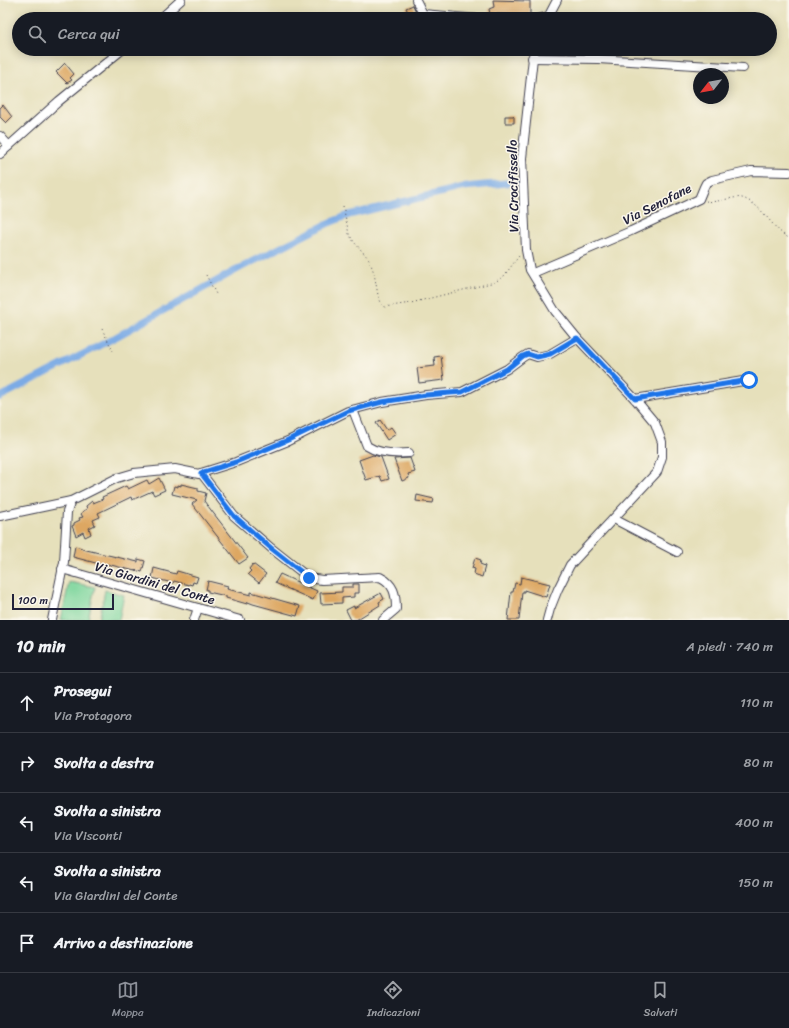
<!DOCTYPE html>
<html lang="it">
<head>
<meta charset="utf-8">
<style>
	:root { --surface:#171b24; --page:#20242c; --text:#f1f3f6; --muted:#9ea1a6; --line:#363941; --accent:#8c9099 }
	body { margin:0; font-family:Sriracha,sans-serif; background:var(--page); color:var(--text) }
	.compass { position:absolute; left:693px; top:68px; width:36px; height:36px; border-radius:50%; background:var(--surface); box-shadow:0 2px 10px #0003; rotate:239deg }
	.scale { position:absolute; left:12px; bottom:10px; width:102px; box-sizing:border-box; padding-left:4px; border:2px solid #22223b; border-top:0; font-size:11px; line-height:14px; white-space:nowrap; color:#22223b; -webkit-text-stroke:3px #fbf7ec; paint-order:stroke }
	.stop { position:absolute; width:12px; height:12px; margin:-9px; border:3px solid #1a73e8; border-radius:50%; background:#fff }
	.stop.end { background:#1a73e8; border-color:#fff; box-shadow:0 1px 4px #0008 }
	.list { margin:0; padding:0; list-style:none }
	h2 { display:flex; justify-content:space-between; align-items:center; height:52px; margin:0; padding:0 16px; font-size:17px }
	h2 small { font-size:13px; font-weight:400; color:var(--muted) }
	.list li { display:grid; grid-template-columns:26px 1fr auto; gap:12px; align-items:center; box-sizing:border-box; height:60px; padding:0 16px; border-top:1px solid var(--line) }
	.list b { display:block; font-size:15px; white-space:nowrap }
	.list p { margin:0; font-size:13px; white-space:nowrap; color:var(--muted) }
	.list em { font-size:13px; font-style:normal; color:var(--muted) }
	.icon { flex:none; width:22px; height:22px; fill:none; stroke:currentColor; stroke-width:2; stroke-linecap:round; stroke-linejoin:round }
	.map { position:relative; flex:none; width:789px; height:620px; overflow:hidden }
	.search { position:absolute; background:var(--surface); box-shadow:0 2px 10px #0003; left:12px; right:12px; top:12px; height:44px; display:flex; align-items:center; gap:10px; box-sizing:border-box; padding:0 14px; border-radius:22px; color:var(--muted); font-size:15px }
	.sheet { height:352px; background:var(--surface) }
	nav { display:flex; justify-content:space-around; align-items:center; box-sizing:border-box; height:56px; border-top:1px solid var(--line); background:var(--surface); font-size:11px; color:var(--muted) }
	nav a { display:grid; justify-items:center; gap:2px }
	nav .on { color:var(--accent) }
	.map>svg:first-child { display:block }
	.green { fill:#7cd59b; stroke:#4f7c6b }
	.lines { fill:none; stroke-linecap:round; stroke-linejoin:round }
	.canal { stroke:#7babe5; stroke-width:7 }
	.building { fill:#dda762 }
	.minor-casing { stroke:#3f3e4e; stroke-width:10 }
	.path { stroke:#3f3e4e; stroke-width:1; stroke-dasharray:1 3; stroke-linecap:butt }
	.minor { stroke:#fff; stroke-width:8 }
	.route { stroke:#1a73e8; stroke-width:5 }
	.labels { text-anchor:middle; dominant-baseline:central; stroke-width:3; stroke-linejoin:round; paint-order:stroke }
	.street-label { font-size:13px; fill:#22223b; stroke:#fbf7ec }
</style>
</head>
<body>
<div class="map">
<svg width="789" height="620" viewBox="0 0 789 620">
	<rect width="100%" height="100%" fill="#fbf7ec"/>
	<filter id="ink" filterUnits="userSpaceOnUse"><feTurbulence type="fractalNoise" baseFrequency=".025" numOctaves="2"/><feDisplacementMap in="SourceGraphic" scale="8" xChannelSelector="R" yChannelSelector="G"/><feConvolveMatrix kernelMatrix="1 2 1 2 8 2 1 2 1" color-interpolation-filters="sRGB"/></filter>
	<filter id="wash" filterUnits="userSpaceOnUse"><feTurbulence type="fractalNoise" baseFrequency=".012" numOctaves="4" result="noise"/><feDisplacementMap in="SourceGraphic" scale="16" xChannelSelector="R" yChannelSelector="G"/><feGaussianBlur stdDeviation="0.9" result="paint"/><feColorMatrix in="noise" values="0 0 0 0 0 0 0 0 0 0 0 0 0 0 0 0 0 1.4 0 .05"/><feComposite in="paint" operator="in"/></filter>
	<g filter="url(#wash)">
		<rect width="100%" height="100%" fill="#e6e0bb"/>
		<g class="green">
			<path d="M69 582 95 587 88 620H61Z"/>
			<path d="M105 590 124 595 119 620H99Z"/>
		</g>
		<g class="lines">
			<path class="canal" d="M0 397 114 338 240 268 329 223 349 215 464 187 517 182"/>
		</g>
		<g id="blocks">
			<g class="building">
				<path d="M493 0 530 1V15L490 14 489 9 494 7Z"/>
				<path d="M413 5 417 14H409L406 8Z"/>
				<path d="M543 13 542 19H524V17Z"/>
				<path d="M65 63 74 74 70 78 72 80 67 83 56 72Z"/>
				<path d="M3 105 12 117 6 123 0 117V108Z"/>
				<path d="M505 116H513L514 117V123H505Z"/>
				<path d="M441 356 444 380 419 383 417 368 435 366 434 357Z"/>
				<path d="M380 420 387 430 391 427 396 434 387 440 376 423Z"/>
				<path d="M373 455 381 457 389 479 382 481 380 476 366 480 359 460Z"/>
				<path d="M410 458 415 472 408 474 409 478 402 481 394 459Z"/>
				<path d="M159 478 165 490 154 495 152 491 132 500 131 497 98 513 100 517 93 520 95 525 89 528 91 534 85 537 83 532 76 536 72 526 74 525V523L80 520 79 518 83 517 81 514 83 511 87 509 86 506 92 501 93 503 103 499 102 497 126 486 128 489 147 480 149 484Z"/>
				<path d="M181 484 198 488V491L206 493 204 501 248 558 239 564 192 504 197 500 172 494 174 486 178 487V485L181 486Z"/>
				<path d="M417 495 434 499 433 503 416 501Z"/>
				<path d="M75 546 82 548V549L138 562V559L145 561 142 572 135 570V571L107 564V566L73 557Z"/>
				<path d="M475 558 481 560 480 564 485 566 482 577 474 574 475 569 472 568Z"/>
				<path d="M253 564 266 574 259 583 248 574 251 571 249 569Z"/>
				<path d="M154 568 176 574 177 571 198 577 196 583 193 582 192 585 189 584V585L174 581 173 583 152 578Z"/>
				<path d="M280 574 317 591 313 600 275 583Z"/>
				<path d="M521 577 550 584 546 597 524 590V592H522L519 620H508L511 592H513L515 583 520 584Z"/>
				<path d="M208 581 228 586 227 589 251 595V592L300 606 297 616 253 604 248 602 247 604 226 598V596L208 592V590H206Z"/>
				<path d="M353 584H359V593H354V597L342 598V603L321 604 320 593 342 592V587H353Z"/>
				<path d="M381 593 384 599 379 602 380 605 356 620H351L346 610 354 606V608Z"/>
			</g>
		</g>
	</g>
	<g filter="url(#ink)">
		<use href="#blocks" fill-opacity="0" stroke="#3f3e4e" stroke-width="1"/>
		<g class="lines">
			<g class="minor-casing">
				<g id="minor">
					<path d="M416 0 423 14 479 19H516"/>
					<path d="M160 19 181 0"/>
					<path d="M547 19 557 0"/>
					<path d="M534 49 522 158 526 250 530 270 555 311 577 338 635 399 655 423 662 442V457L657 472 570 565 558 589 550 609 547 620"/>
					<path d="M532 58 598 59 743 68"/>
					<path d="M0 136 9 146"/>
					<path d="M0 154 59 101 123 49"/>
					<path d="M533 273 631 231 699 199 704 187 706 183 712 180 751 171 789 172"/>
					<path d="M635 399 749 380"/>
					<path d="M353 410 367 446C379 454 396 454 409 453"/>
					<path d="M201 473 234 516 271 548 309 578 322 580 380 577C394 584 396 594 396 609L383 620"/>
					<path d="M0 516 71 501 117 478 134 473 175 469 199 474 201 473 236 462 288 441 348 411 382 402 426 395 462 392 507 369 523 357 528 354 537 357 550 354 577 338"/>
					<path d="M614 519 677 552"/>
					<path d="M62 569 240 620"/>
					<path d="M52 620 64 562 67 512 71 501"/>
					<path d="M194 620 198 608"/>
				</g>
			</g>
			<g class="path">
				<path d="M706 201C718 204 735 194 745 199 764 207 772 229 789 238"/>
				<path d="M343 206 349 234 354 242 369 259 374 273 378 295 382 305 384 307 411 303 495 282 504 276 519 256"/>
				<path d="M206 275 216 294"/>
				<path d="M102 329 113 351"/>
			</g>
			<use href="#minor" class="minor"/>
		</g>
	</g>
	<g class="lines" filter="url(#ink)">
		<path class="route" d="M309 578 271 548 234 516 201 473 236 462 288 440 348 411 382 402 426 395 462 392 507 369 523 356 528 354 537 357 550 354 577 338 635 399 749 380"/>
	</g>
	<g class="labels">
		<g class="street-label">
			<text transform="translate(513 186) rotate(-91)">Via Crocifissello</text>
			<text transform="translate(657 204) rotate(-27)">Via Senofane</text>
			<text transform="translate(155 583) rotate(16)">Via Giardini del Conte</text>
		</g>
	</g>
</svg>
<svg class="compass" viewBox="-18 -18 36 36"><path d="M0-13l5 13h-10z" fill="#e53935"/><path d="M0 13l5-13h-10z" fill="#9ea1a6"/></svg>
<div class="scale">100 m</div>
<div class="stop" style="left:749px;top:380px"></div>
<div class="stop end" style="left:309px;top:578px"></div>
<div class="search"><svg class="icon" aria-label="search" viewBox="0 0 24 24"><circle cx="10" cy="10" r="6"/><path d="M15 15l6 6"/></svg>Cerca qui</div>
</div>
<section class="sheet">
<h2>10 min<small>A piedi · 740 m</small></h2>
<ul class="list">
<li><svg class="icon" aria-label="ahead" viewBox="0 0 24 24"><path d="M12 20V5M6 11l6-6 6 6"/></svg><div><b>Prosegui</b><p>Via Protagora</p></div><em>110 m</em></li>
<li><svg class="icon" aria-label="right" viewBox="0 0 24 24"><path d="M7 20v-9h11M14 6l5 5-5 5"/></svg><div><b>Svolta a destra</b></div><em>80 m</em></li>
<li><svg class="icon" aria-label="left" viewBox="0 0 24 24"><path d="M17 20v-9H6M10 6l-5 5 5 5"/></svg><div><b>Svolta a sinistra</b><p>Via Visconti</p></div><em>400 m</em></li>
<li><svg class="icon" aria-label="left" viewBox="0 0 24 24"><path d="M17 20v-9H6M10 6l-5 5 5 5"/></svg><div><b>Svolta a sinistra</b><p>Via Giardini del Conte</p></div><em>150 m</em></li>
<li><svg class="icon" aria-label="arrive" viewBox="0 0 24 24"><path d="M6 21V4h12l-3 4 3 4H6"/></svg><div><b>Arrivo a destinazione</b></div></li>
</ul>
</section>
<nav>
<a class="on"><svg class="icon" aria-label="map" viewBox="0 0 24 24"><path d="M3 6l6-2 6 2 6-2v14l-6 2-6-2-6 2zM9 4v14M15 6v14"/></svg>Mappa</a>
<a><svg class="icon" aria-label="directions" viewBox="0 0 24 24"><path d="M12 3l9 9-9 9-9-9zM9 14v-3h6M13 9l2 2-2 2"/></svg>Indicazioni</a>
<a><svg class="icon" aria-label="saved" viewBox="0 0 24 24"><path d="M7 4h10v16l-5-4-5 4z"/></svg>Salvati</a>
</nav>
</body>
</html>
